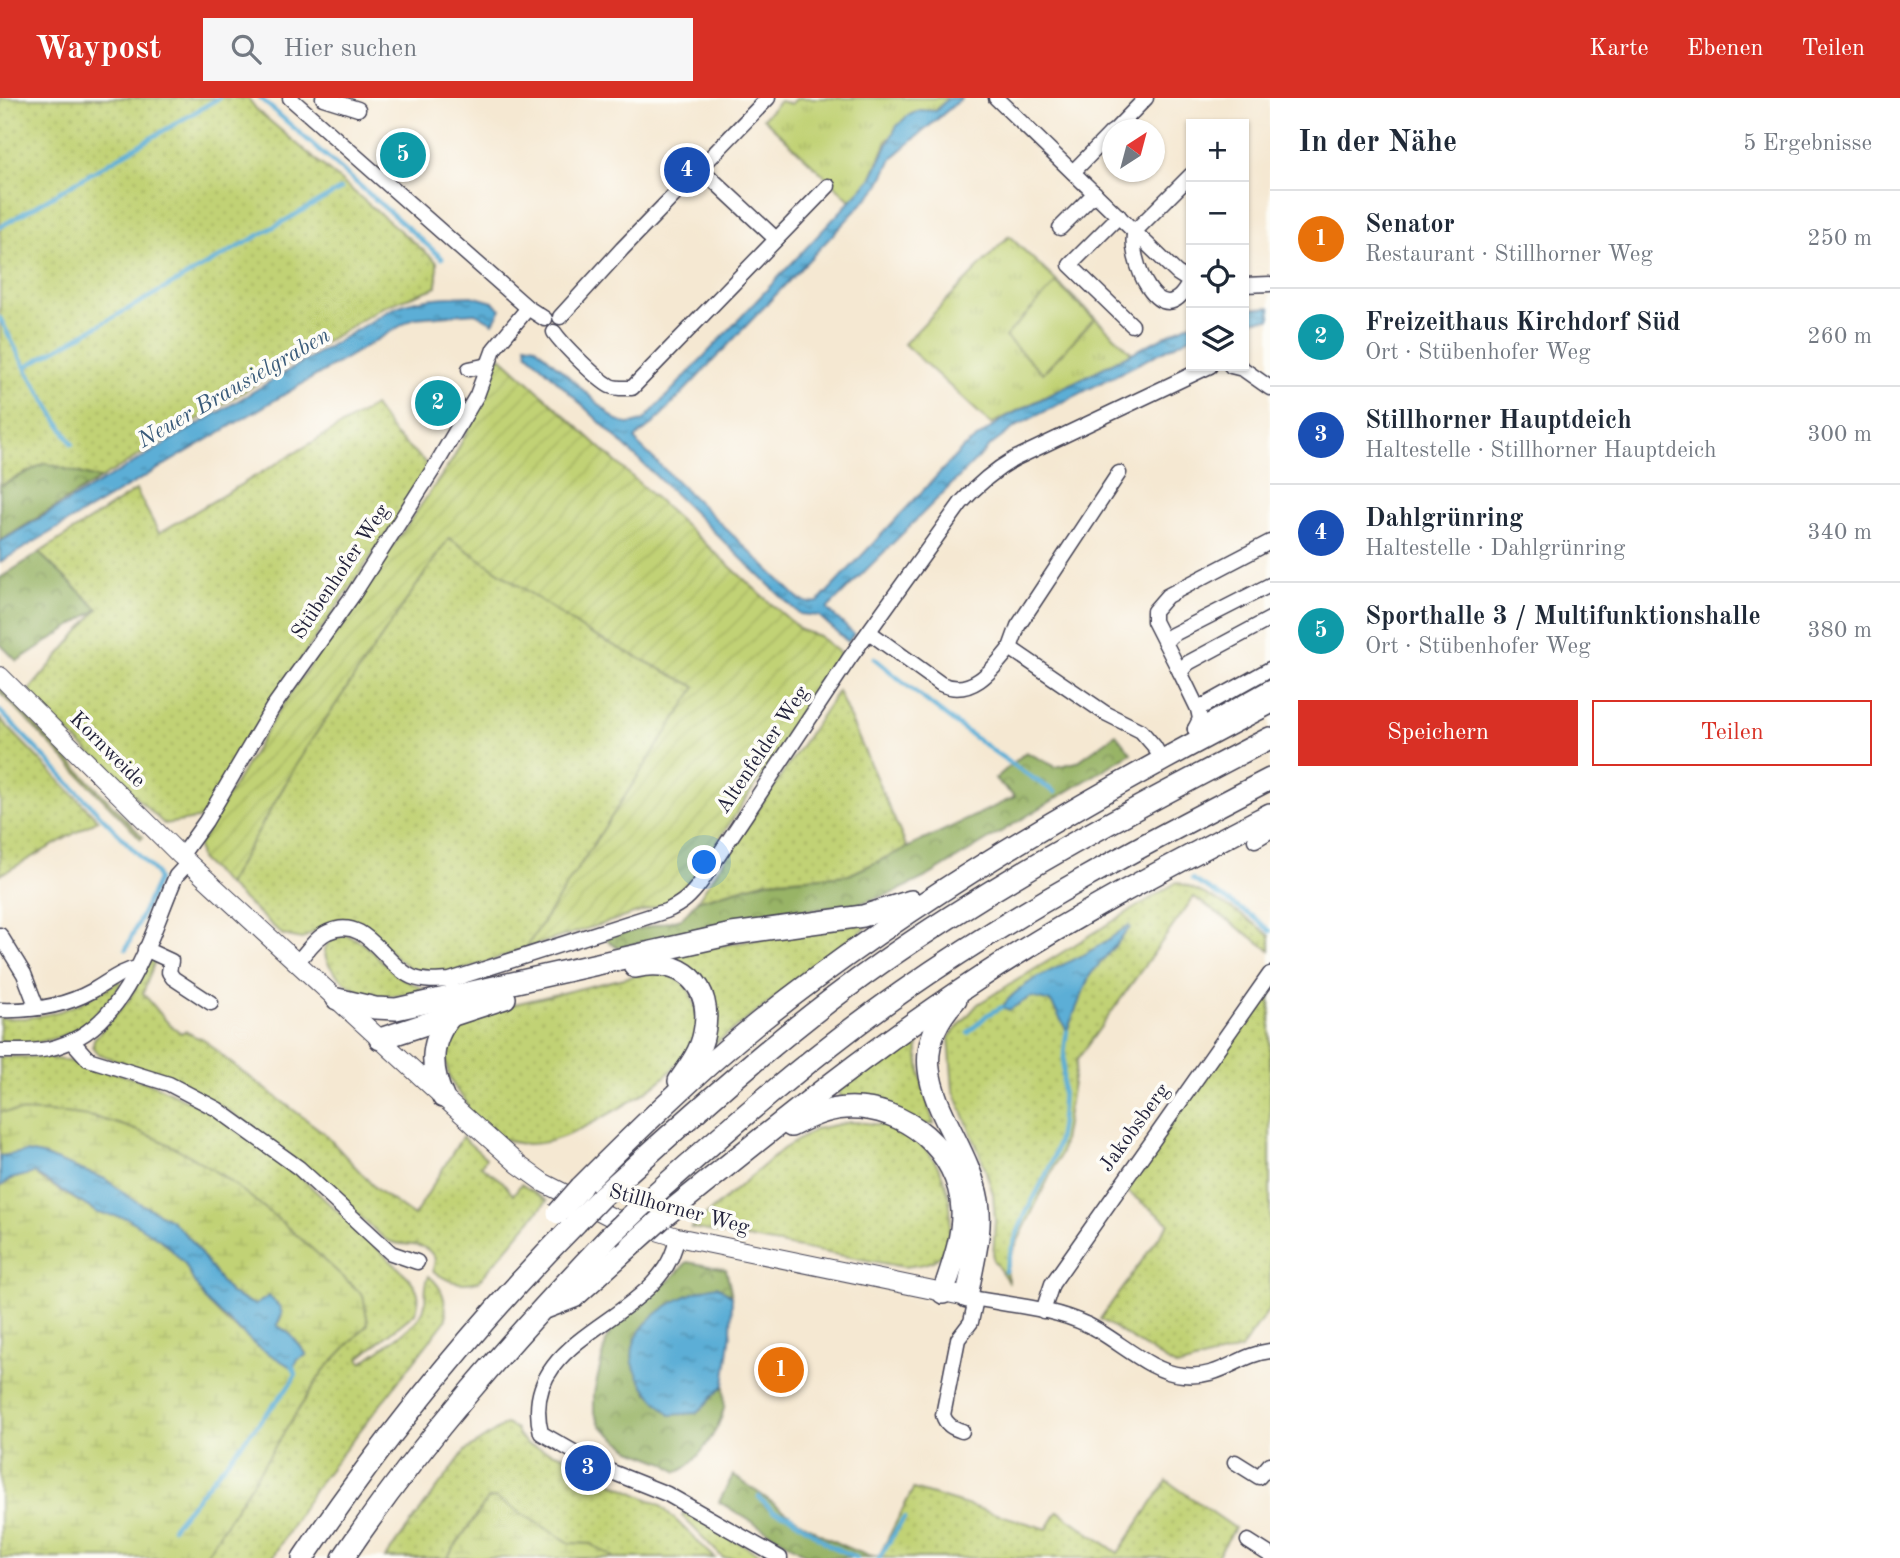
<!DOCTYPE html>
<html lang="de">
<head>
<meta charset="utf-8">
<style>
	:root { --surface:#fff; --page:#f6f6f7; --text:#1f2937; --muted:#747a83; --line:#e0e1e3; --accent:#d93025 }
	body { margin:0; font-family:"Old Standard TT",serif; background:var(--page); color:var(--text) }
	.controls { position:absolute; right:21px; top:21px; display:grid; overflow:hidden; border-radius:0px; box-shadow:0 2px 5px #0004 }
	.controls button { width:63px; height:63px; display:grid; place-items:center; padding:0; border:0; border-bottom:2px solid var(--line); background:var(--surface); color:var(--text); font:35px sans-serif }
	.compass { position:absolute; left:1102px; top:21px; width:63px; height:63px; border-radius:50%; background:var(--surface); box-shadow:0 2px 5px #0004; rotate:36deg }
	.you { position:absolute; left:705px; top:765px; width:24px; height:24px; margin:-18px; border:5px solid #fff; border-radius:50%; background:#1a73e8; box-shadow:0 0 0 10px #1a73e833 }
	.badge { display:grid; place-items:center; width:46px; height:46px; border-radius:50%; background:var(--accent); color:#fff; font-size:23px; font-weight:700 }
	.pin { position:absolute; translate:-50% -50%; border:4px solid #fff; box-shadow:0 2px 7px #0006 }
	.list { margin:0; padding:0; list-style:none }
	h2 { display:flex; justify-content:space-between; align-items:center; height:91px; margin:0; padding:0 28px; font-size:30px }
	h2 small { font-size:23px; font-weight:400; color:var(--muted) }
	.list li { display:grid; grid-template-columns:46px 1fr auto; gap:21px; align-items:center; box-sizing:border-box; height:98px; padding:0 28px; border-top:2px solid var(--line) }
	.list b { display:block; font-size:26px; white-space:nowrap }
	.list p { margin:0; font-size:23px; white-space:nowrap; color:var(--muted) }
	.list em { font-size:23px; font-style:normal; color:var(--muted) }
	.actions { display:flex; gap:14px; padding:21px 28px }
	.actions a { flex:1; padding:16px 0; border:2px solid var(--accent); border-radius:0px; text-align:center; font-size:24px; color:var(--accent) }
	.actions .main { background:var(--accent); color:#fff }
	.icon { flex:none; width:38px; height:38px; fill:none; stroke:currentColor; stroke-width:2; stroke-linecap:round; stroke-linejoin:round }
	.map { position:relative; flex:none; width:1270px; height:1460px; overflow:hidden }
	header { display:flex; align-items:center; gap:42px; box-sizing:border-box; height:98px; padding:0 35px; background:var(--accent); color:#fff }
	header strong { font-size:33px }
	nav { display:flex; gap:38px; margin-inline-start:auto; font-size:24px }
	.search { width:490px; height:63px; background:var(--page); display:flex; align-items:center; gap:18px; box-sizing:border-box; padding:0 24px; border-radius:0px; color:var(--muted); font-size:26px }
	main { display:flex }
	aside { flex:1; background:var(--surface) }
	.map>svg:first-child { display:block }
	.grass { fill:url(#grass-dots); stroke:#727a58; stroke-width:2 }
	.forest { fill:url(#forest-crowns); stroke:#5d6b50; stroke-width:2 }
	.wetland { fill:url(#wetland-marsh); stroke:#727a58; stroke-width:2 }
	.park { fill:url(#park-tufts); stroke:#727a58; stroke-width:2 }
	.garden { fill:url(#garden-furrows); stroke:#727a58; stroke-width:2 }
	.pitch { fill:#c1d274; stroke:#727a58; stroke-width:2 }
	.water { fill:url(#water-ripples); stroke:#3e6888; stroke-width:2 }
	.lines { fill:none; stroke-linecap:round; stroke-linejoin:round }
	.stream { stroke:#5baed6; stroke-width:4.5 }
	.minor-casing { stroke:#424052; stroke-width:17 }
	.major-casing { stroke:#424052; stroke-width:20 }
	.highway-casing { stroke:#424052; stroke-width:24 }
	.minor { stroke:#fff; stroke-width:14 }
	.major { stroke:#fff; stroke-width:18 }
	.highway { stroke:#fff; stroke-width:21 }
	.highway-bridge-casing { stroke:#424052; stroke-width:24; stroke-linecap:butt }
	.highway-bridge { stroke:#fff; stroke-width:21 }
	.labels { text-anchor:middle; dominant-baseline:central; stroke-width:7; stroke-linejoin:round; paint-order:stroke }
	.street-label { font-size:21px; fill:#22223b; stroke:#fdfcf7 }
	.water-label { font-size:23px; font-style:italic; fill:#395a79; stroke:#fdfcf7 }
</style>
</head>
<body>
<header>
<strong>Waypost</strong>
<div class="search"><svg class="icon" aria-label="search" viewBox="0 0 24 24"><circle cx="10" cy="10" r="6"/><path d="M15 15l6 6"/></svg>Hier suchen</div>
<nav><a>Karte</a><a>Ebenen</a><a>Teilen</a></nav>
</header>
<main>
<div class="map">
<svg width="1270" height="1460" viewBox="0 0 1270 1460">
	<defs>
		<pattern id="grass-dots" width="8" height="8" patternUnits="userSpaceOnUse" patternTransform="scale(1.75)"><rect width="8" height="8" fill="#c1d274"/><path d="M2 2h.1M6 6h.1" fill="none" stroke="#a6b465" stroke-width="1.8" stroke-linecap="round"/></pattern>
		<pattern id="forest-crowns" width="20" height="18" patternUnits="userSpaceOnUse" patternTransform="scale(1.75)"><rect width="20" height="18" fill="#98b466"/><path d="M2 6a3 3 0 1 1 6 0M12 15a3 3 0 1 1 6 0" fill="none" stroke="#7c9255"/></pattern>
		<pattern id="wetland-marsh" width="20" height="14" patternUnits="userSpaceOnUse" patternTransform="scale(1.75)"><rect width="20" height="14" fill="#c1d274"/><path d="M1 5h8M5 5V1M11 12h8M15 12V8" fill="none" stroke="#a6b465"/></pattern>
		<pattern id="park-tufts" width="24" height="20" patternUnits="userSpaceOnUse" patternTransform="scale(1.75)"><rect width="24" height="20" fill="#c1d274"/><path d="M3 7l-1-3M5 7V3M7 7l1-3M15 17l-1-3M17 17v-4M19 17l1-3" fill="none" stroke="#a6b465"/></pattern>
		<pattern id="garden-furrows" width="10" height="10" patternUnits="userSpaceOnUse" patternTransform="scale(1.75)"><rect width="10" height="10" fill="#c1d274"/><path d="M-1 1l2-2M0 10L10 0M9 11l2-2" fill="none" stroke="#a6b465"/></pattern>
		<pattern id="water-ripples" width="26" height="14" patternUnits="userSpaceOnUse" patternTransform="scale(1.75)"><rect width="26" height="14" fill="#5baed6"/><path d="M2 4q2-2 4 0t4 0M15 11q2-2 4 0t4 0" fill="none" stroke="#4b8daf"/></pattern>
	</defs>
	<rect width="100%" height="100%" fill="#fdfcf7"/>
	<filter id="ink" filterUnits="userSpaceOnUse"><feTurbulence type="fractalNoise" baseFrequency=".0143" numOctaves="2"/><feDisplacementMap in="SourceGraphic" scale="14" xChannelSelector="R" yChannelSelector="G"/><feConvolveMatrix kernelMatrix="1 2 1 2 8 2 1 2 1" color-interpolation-filters="sRGB"/></filter>
	<filter id="wash" filterUnits="userSpaceOnUse"><feTurbulence type="fractalNoise" baseFrequency=".00686" numOctaves="4" result="noise"/><feDisplacementMap in="SourceGraphic" scale="28" xChannelSelector="R" yChannelSelector="G"/><feGaussianBlur stdDeviation="1.57" result="paint"/><feColorMatrix in="noise" values="0 0 0 0 0 0 0 0 0 0 0 0 0 0 0 0 0 1.4 0 .05"/><feComposite in="paint" operator="in"/></filter>
	<g filter="url(#wash)">
		<rect width="100%" height="100%" fill="#f5e8d2"/>
		<g class="grass">
			<path d="M0 0H248L257 12 437 164V189L383 209 100 381 45 365 0 388Z"/>
			<path d="M374 308 395 337 432 370 270 606 203 720 164 726 27 595 98 511 39 455 136 392 159 435Z"/>
			<path d="M449 439 587 534 697 589 526 850C496 860 448 883 417 873 389 864 367 811 334 823 323 827 312 835 302 841L283 837 227 787 306 650Z"/>
			<path d="M0 590 143 739 141 741 0 594Z"/>
			<path d="M838 593 907 750 849 777 767 783 697 803Z"/>
			<path d="M0 621 98 722 0 777Z"/>
			<path d="M1177 784C1210 797 1242 815 1270 838V852L1194 799 1077 962 1061 1055 1010 1159 1006 1174 1009 1185 993 1162 995 1122 993 1096 982 1061 953 991 949 939 978 906Z"/>
			<path d="M860 825 867 829 706 953 715 916 663 857Z"/>
			<path d="M346 837C370 844 380 866 400 879 409 885 417 886 425 893 405 896 384 901 364 895 340 887 300 845 346 837Z"/>
			<path d="M151 858 156 860 143 895 168 925 181 935 185 933 196 939 202 940 227 962 324 1035 376 1091 414 1118 462 1039 486 1060 481 1068 503 1084 513 1097 521 1086 547 1103 479 1183C461 1188 448 1184 433 1173L435 1161C425 1140 404 1151 386 1142L275 1045 231 1014 159 977 98 956 93 948 94 941 129 902Z"/>
			<path d="M654 873C679 880 688 882 695 908 696 915 700 923 698 929 684 973 645 996 607 1017 576 1034 538 1057 501 1040 489 1036 478 1021 468 1013 468 1001 461 999 455 990 442 969 442 941 461 924 467 920 475 917 481 914Z"/>
			<path d="M120 882 121 886C85 935 60 946 0 947V920C47 923 82 908 120 882Z"/>
			<path d="M1270 888V1210L1241 1251 1177 1269 1100 1221 1169 1125 1124 1091Z"/>
			<path d="M918 930C915 964 924 994 934 1026L923 1027 841 1004 839 992Z"/>
			<path d="M0 959H46L97 969 155 987 211 1014 294 1073 407 1178C418 1190 422 1199 415 1215L359 1260 362 1265C376 1254 415 1229 422 1215 429 1203 422 1190 429 1178 444 1190 446 1204 446 1222L313 1393 272 1460H204L323 1273 368 1226 363 1197 224 1078 95 1019 29 1014H0Z"/>
			<path d="M850 1024C873 1025 897 1027 916 1042 945 1066 956 1105 948 1140 947 1146 944 1154 939 1159 929 1167 916 1167 904 1169L691 1130 783 1051 816 1031Z"/>
			<path d="M506 1326 516 1331 518 1337 527 1346 564 1358 619 1388 659 1406 715 1460H615L590 1446 570 1445 496 1400 488 1401 447 1460H385L465 1353Z"/>
			<path d="M1167 1383 1235 1430 1216 1460H878L913 1391 1047 1431 1058 1413 1118 1455Z"/>
			<path d="M685 1414 766 1460H723L682 1418Z"/>
		</g>
		<g class="forest">
			<path d="M45 365 100 381 0 443V388Z"/>
			<path d="M39 455 98 511 17 563 0 546V480Z"/>
			<path d="M1116 636 1131 655 928 778 895 794 855 807 760 817 617 850 605 840 682 820 697 803 767 783 849 777 1015 699 995 681 1026 654 1056 669 1077 664Z"/>
			<path d="M687 1164 726 1171 732 1198 717 1188 636 1240 633 1264 648 1295 697 1315 724 1287C724 1294 725 1303 724 1310 720 1330 696 1368 677 1374L665 1365 631 1352 601 1328 594 1314V1295L607 1240 615 1228 672 1180Z"/>
			<path d="M733 1377C772 1403 833 1453 879 1459L812 1460 719 1404Z"/>
		</g>
		<g class="wetland">
			<path d="M0 1014C31 1013 65 1013 96 1020 203 1044 284 1126 363 1197L368 1226 323 1273 204 1460H0V1089L11 1081 34 1075 44 1083 98 1115 127 1119 165 1145 185 1166 194 1184 208 1205 228 1225 291 1269 297 1262 307 1256 291 1237 277 1227 281 1219 259 1205 256 1208 232 1196 221 1184 191 1142 171 1122 132 1101 105 1081 42 1057 26 1054 0 1058Z"/>
			<path d="M496 1400 570 1445 590 1446 615 1460H447L488 1401Z"/>
		</g>
		<g class="park">
			<path d="M797 0H948L936 13 888 41 871 81 852 104 763 20 780 3 791 6Z"/>
			<path d="M1009 138 1132 255 991 326 904 246Z"/>
		</g>
		<path class="garden" d="M499 257 769 504 801 532 819 538 842 557 684 794 675 803 526 850 696 589 587 534 449 440 306 650 227 787 200 761 198 748 279 612 453 361 487 294Z"/>
		<path class="pitch" d="M1056 185 1094 221 1043 275 1005 239Z"/>
		<g class="water">
			<path d="M948 0H962L893 59 878 89 653 326 635 340 638 346 800 502 809 505 818 504 963 350 1006 319 1191 225V239L1018 327 990 348 827 511 854 536 848 544 819 518 800 516 792 509 527 254 526 246 535 248 615 321C626 328 632 327 644 322L871 81 896 29 907 18 920 12 936 13Z"/>
			<path d="M472 198 493 204 501 211 493 225 475 215 414 220 0 464V444L392 211C418 199 444 199 472 198Z"/>
			<path d="M1270 209V221L1244 223V211Z"/>
			<path d="M1129 827 1130 830 1090 877 1067 933 1051 904 1031 899 1009 912 1002 909C1021 882 1060 870 1088 854 1103 846 1116 836 1129 827Z"/>
			<path d="M26 1054 42 1057 105 1081 132 1101 171 1122 191 1142 221 1184 231 1196 255 1207 269 1198 280 1209 282 1216 277 1227 291 1237 307 1257 297 1262V1265L291 1269 258 1249 208 1205 194 1184 185 1166 165 1145 127 1120 98 1115 34 1075 11 1081 0 1089V1058Z"/>
			<path d="M717 1188 732 1198 731 1235 724 1287 697 1315 670 1317C656 1303 638 1285 633 1265 625 1223 685 1194 717 1188Z"/>
		</g>
		<g class="lines">
			<g class="stream">
				<path d="M260 0 442 160"/>
				<path d="M0 129 219 0"/>
				<path d="M0 220 25 269 72 346"/>
				<path d="M25 269 341 91"/>
				<path d="M874 560C931 608 990 654 1055 694"/>
				<path d="M0 613 156 775 158 782 126 851"/>
				<path d="M1192 781 1255 820 1270 833"/>
				<path d="M968 935 987 917 1002 909"/>
				<path d="M1005 1173C1010 1153 1017 1135 1025 1117 1036 1094 1051 1072 1057 1047 1066 1009 1060 971 1067 933"/>
				<path d="M759 1399 773 1413 790 1418 829 1447 857 1460"/>
				<path d="M172 1430 290 1287 296 1276 291 1265"/>
				<path d="M879 1460 904 1420"/>
			</g>
		</g>
	</g>
	<g filter="url(#ink)">
		<g class="lines">
			<g class="minor-casing">
				<g id="minor">
					<path d="M290 0 528 210 545 221"/>
					<path d="M323 0 358 11"/>
					<path d="M996 0 1177 175 1191 184"/>
					<path d="M1115 32 1146 0"/>
					<path d="M700 70 776 141"/>
					<path d="M1073 74 1112 34"/>
					<path d="M1119 118 1070 167 1132 227"/>
					<path d="M1060 130 1095 95"/>
					<path d="M1190 183C1161 243 1126 157 1135 133L1191 77"/>
					<path d="M1244 187 1270 186"/>
					<path d="M560 219 622 151 768 0"/>
					<path d="M554 234C562 246 597 281 610 288 617 291 624 290 632 290L828 88"/>
					<path d="M1231 268 1243 271 1270 290"/>
					<path d="M469 271 488 267"/>
					<path d="M869 534 941 586C972 600 993 571 1010 550L1105 615 1141 633 1154 648 1162 662"/>
					<path d="M1165 544 1172 537 1270 487"/>
					<path d="M1010 550 1018 528 1119 375"/>
					<path d="M1180 574 1154 523V513L1167 498 1270 444"/>
					<path d="M1198 611 1270 571"/>
					<path d="M1195 631 1200 621 1198 611 1180 574 1188 565 1270 521"/>
					<path d="M1195 631 1270 589"/>
					<path d="M1255 742 1270 733"/>
					<path d="M181 758 206 723 273 609 353 497 434 370 477 297 494 251 528 210"/>
					<path d="M0 837 24 876 37 910"/>
					<path d="M145 851 171 863 169 874 173 880 211 905"/>
					<path d="M297 864C306 855 316 839 328 834 366 816 383 866 412 879 424 884 437 883 450 882L666 813C682 806 691 798 701 784L849 561 961 405C977 387 993 373 1014 361L1210 268"/>
					<path d="M0 912C31 913 65 908 92 893 107 885 120 873 137 870"/>
					<path d="M72 943 88 961 169 986 217 1011 299 1070 391 1155 417 1164"/>
					<path d="M0 953C16 953 32 954 48 951 127 934 148 842 176 778L188 765"/>
					<path d="M677 1139C665 1224 515 1234 541 1335L602 1370 667 1396 780 1460"/>
					<path d="M967 1199C1007 1207 1050 1209 1088 1227 1117 1241 1151 1275 1183 1277 1222 1281 1237 1257 1270 1253"/>
					<path d="M1043 1213 1052 1186 1270 876"/>
					<path d="M962 1333C953 1330 946 1327 943 1317L958 1241 971 1224 976 1201"/>
					<path d="M1235 1364 1259 1379 1270 1366"/>
					<path d="M1248 1443 1270 1457"/>
				</g>
			</g>
			<g class="major-casing">
				<path id="major" d="M0 578 181 758 443 999 519 1067 544 1085 613 1120 677 1139 967 1199"/>
			</g>
			<g class="highway-casing">
				<g id="highway">
					<path d="M635 869C681 858 714 887 704 935 701 953 689 969 679 983"/>
					<path d="M337 901 375 910 396 911 732 836 863 818 911 803"/>
					<path d="M956 901C888 973 966 1031 978 1103 983 1134 972 1168 967 1199"/>
					<path d="M380 941 505 900"/>
					<path d="M443 999C429 969 430 940 453 916"/>
					<path d="M791 1028C809 1019 826 1011 846 1010 905 1007 959 1052 962 1112 963 1140 952 1168 943 1195"/>
					<path d="M581 1089C638 1032 696 975 759 924 917 798 1091 698 1270 605"/>
					<path d="M601 1099C691 1018 781 935 881 865 1004 779 1137 709 1270 640"/>
					<path d="M636 1113C722 1036 808 960 902 894 1019 812 1144 746 1270 681"/>
					<path d="M662 1120C764 1038 866 954 975 883 1069 820 1170 768 1270 716"/>
					<path d="M548 1209 574 1199 633 1146"/>
					<path d="M303 1460C384 1340 474 1228 576 1125"/>
					<path d="M343 1460C421 1344 513 1240 609 1139"/>
				</g>
			</g>
			<use href="#minor" class="minor"/>
			<use href="#major" class="major"/>
			<use href="#highway" class="highway"/>
			<g class="highway-bridge-casing">
				<g id="highway-bridge">
					<path d="M558 1115 581 1089"/>
					<path d="M576 1125 601 1099"/>
					<path d="M609 1139 636 1113"/>
					<path d="M633 1146 662 1120"/>
				</g>
			</g>
			<use href="#highway-bridge" class="highway-bridge"/>
		</g>
	</g>
	<g class="labels">
		<g class="street-label">
			<text transform="translate(341 474) rotate(-56)">Stübenhofer Weg</text>
			<text transform="translate(107 652) rotate(45)">Kornweide</text>
			<text transform="translate(763 652) rotate(-56)">Altenfelder Weg</text>
			<text transform="translate(1135 1030) rotate(-54)">Jakobsberg</text>
			<text transform="translate(679 1112) rotate(15)">Stillhorner Weg</text>
		</g>
		<g class="water-label">
			<text transform="translate(234 290) rotate(-30)">Neuer Brausielgraben</text>
		</g>
	</g>
</svg>
<div class="controls">
<button>+</button>
<button>−</button>
<button><svg class="icon" aria-label="locate" viewBox="0 0 24 24"><circle cx="12" cy="12" r="6"/><path d="M12 2v4M12 18v4M2 12h4M18 12h4"/></svg></button>
<button><svg class="icon" aria-label="layers" viewBox="0 0 24 24"><path d="M12 4l9 5-9 5-9-5zM3 14l9 5 9-5"/></svg></button>
</div>
<svg class="compass" viewBox="-18 -18 36 36"><path d="M0-13l5 13h-10z" fill="#e53935"/><path d="M0 13l5-13h-10z" fill="#747a83"/></svg>
<div class="you"></div>
<div class="pin badge" style="left:781px;top:1272px;background:#e8710a">1</div>
<div class="pin badge" style="left:438px;top:305px;background:#0f9aa8">2</div>
<div class="pin badge" style="left:588px;top:1370px;background:#1a4fb4">3</div>
<div class="pin badge" style="left:687px;top:72px;background:#1a4fb4">4</div>
<div class="pin badge" style="left:403px;top:57px;background:#0f9aa8">5</div>
</div>
<aside>
<h2>In der Nähe<small>5 Ergebnisse</small></h2>
<ul class="list">
<li><span class="badge" style="background:#e8710a">1</span><div><b>Senator</b><p>Restaurant · Stillhorner Weg</p></div><em>250 m</em></li>
<li><span class="badge" style="background:#0f9aa8">2</span><div><b>Freizeithaus Kirchdorf Süd</b><p>Ort · Stübenhofer Weg</p></div><em>260 m</em></li>
<li><span class="badge" style="background:#1a4fb4">3</span><div><b>Stillhorner Hauptdeich</b><p>Haltestelle · Stillhorner Hauptdeich</p></div><em>300 m</em></li>
<li><span class="badge" style="background:#1a4fb4">4</span><div><b>Dahlgrünring</b><p>Haltestelle · Dahlgrünring</p></div><em>340 m</em></li>
<li><span class="badge" style="background:#0f9aa8">5</span><div><b>Sporthalle 3 / Multifunktionshalle</b><p>Ort · Stübenhofer Weg</p></div><em>380 m</em></li>
</ul>
<div class="actions"><a class="main">Speichern</a><a>Teilen</a></div>
</aside>
</main>
</body>
</html>
